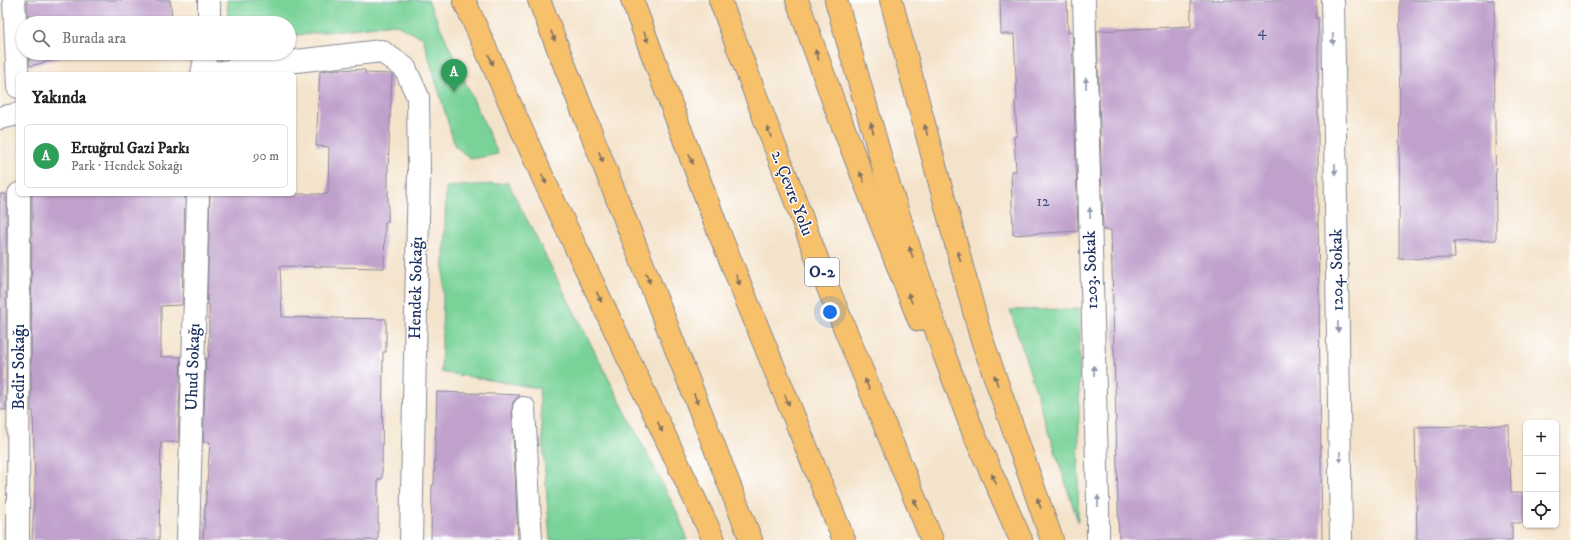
<!DOCTYPE html>
<html lang="tr">
<head>
<meta charset="utf-8">
<style>
	:root { --surface:#fff; --page:#f2f2f2; --text:#222; --muted:#767676; --line:#e0e0e0; --accent:#b5179e }
	body { margin:0; font-family:"IM FELL DW Pica",serif; background:var(--page); color:var(--text) }
	.controls { position:absolute; right:12px; bottom:12px; display:grid; overflow:hidden; border-radius:6px; box-shadow:0 1px 3px #0004 }
	.controls button { width:36px; height:36px; display:grid; place-items:center; padding:0; border:0; border-bottom:1px solid var(--line); background:var(--surface); color:var(--text); font:20px sans-serif }
	.you { position:absolute; left:830px; top:312px; width:14px; height:14px; margin:-10px; border:3px solid #fff; border-radius:50%; background:#1a73e8; box-shadow:0 0 0 6px #1a73e833 }
	.badge { display:grid; place-items:center; width:26px; height:26px; border-radius:50%; background:var(--accent); color:#fff; font-size:13px; font-weight:700 }
	.pin { position:absolute; translate:-50% -33px; filter:drop-shadow(0 1px 2px #0008) }
	.pin::after { content:''; position:absolute; top:21px; width:14px; height:12px; background:inherit; clip-path:polygon(0 0,100% 0,50% 100%) }
	.list { margin:0; padding:0; list-style:none }
	h2 { display:flex; justify-content:space-between; align-items:center; height:52px; margin:0; padding:0 16px; font-size:17px }
	h2 small { font-size:13px; font-weight:400; color:var(--muted) }
	.list li { display:grid; grid-template-columns:26px 1fr auto; gap:12px; align-items:center; box-sizing:border-box; height:64px; margin:0 8px 8px; padding:0 8px; border:1px solid var(--line); border-radius:6px }
	.list b { display:block; font-size:15px; white-space:nowrap }
	.list p { margin:0; font-size:13px; white-space:nowrap; color:var(--muted) }
	.list em { font-size:13px; font-style:normal; color:var(--muted) }
	.icon { flex:none; width:22px; height:22px; fill:none; stroke:currentColor; stroke-width:2; stroke-linecap:round; stroke-linejoin:round }
	.map { position:relative; flex:none; width:1571px; height:540px; overflow:hidden }
	.search { position:absolute; background:var(--surface); box-shadow:0 1px 3px #0004; left:16px; top:16px; width:280px; height:44px; display:flex; align-items:center; gap:10px; box-sizing:border-box; padding:0 14px; border-radius:22px; color:var(--muted); font-size:15px }
	.panel { position:absolute; background:var(--surface); box-shadow:0 1px 3px #0004; left:16px; top:72px; width:280px; height:124px; border-radius:6px }
	.map>svg:first-child { display:block }
	.green { fill:#79d399; stroke:#4a817c }
	.building { fill:#c0a1cc }
	.lines { fill:none; stroke-linecap:round; stroke-linejoin:round }
	.street-casing { stroke:#888994; stroke-width:24 }
	.highway-casing { stroke:#888994; stroke-width:24 }
	.street { stroke:#fff; stroke-width:22 }
	.highway { stroke:#f7c06b; stroke-width:22 }
	.oneway { fill:#7e7064 }
	.oneway2 { fill:#8d97ae }
	.labels { text-anchor:middle; dominant-baseline:central; stroke-width:3; stroke-linejoin:round; paint-order:stroke }
	.number-label { font-size:15px; fill:#444c7a }
	.shield { fill:#fff; stroke:#5f6d8e; stroke-width:1 }
	.shield-label { font-size:16px; font-weight:bold; fill:#1b2f5e }
	.street-label { font-size:17px; fill:#1b2f5e; stroke:#fff }
</style>
</head>
<body>
<div class="map">
<svg width="1571" height="540" viewBox="0 0 1571 540">
	<rect width="100%" height="100%" fill="#fff"/>
	<filter id="ink" filterUnits="userSpaceOnUse"><feTurbulence type="fractalNoise" baseFrequency=".025" numOctaves="2"/><feDisplacementMap in="SourceGraphic" scale="8" xChannelSelector="R" yChannelSelector="G"/><feConvolveMatrix kernelMatrix="1 2 1 2 8 2 1 2 1" color-interpolation-filters="sRGB"/></filter>
	<filter id="wash" filterUnits="userSpaceOnUse"><feTurbulence type="fractalNoise" baseFrequency=".012" numOctaves="4" result="noise"/><feDisplacementMap in="SourceGraphic" scale="16" xChannelSelector="R" yChannelSelector="G"/><feGaussianBlur stdDeviation="0.9" result="paint"/><feColorMatrix in="noise" values="0 0 0 0 0 0 0 0 0 0 0 0 0 0 0 0 0 1.4 0 .05"/><feComposite in="paint" operator="in"/></filter>
	<g filter="url(#wash)">
		<rect width="100%" height="100%" fill="#f4e3cb"/>
		<g class="green">
			<path d="M227 0H428L498 154 471 159 455 146 423 38 394 24 289 36V23H228Z"/>
			<path d="M508 183 675 508 688 540H550L539 388 441 372 446 187Z"/>
			<path d="M1080 309 1078 522 1010 310Z"/>
		</g>
		<g id="blocks">
			<g class="building">
				<path d="M27 0H170L173 23H28Z"/>
				<path d="M1000 0H1067L1068 33 1072 32 1078 231 1013 235 1011 171H1016L1014 136H1017L1015 101 1017 100 1014 34H1001Z"/>
				<path d="M1191 0H1316V18H1318V217L1322 540H1119L1111 230H1103L1097 31 1191 26Z"/>
				<path d="M1400 0H1494L1496 240 1454 242 1455 258 1399 259Z"/>
				<path d="M29 53H81L30 66Z"/>
				<path d="M336 69 365 70V73L392 74 388 169V222H385L384 268 280 266 282 317 386 319V352H383L382 479H378V540H203L210 442H203L206 358H209V304H207L210 194H328L329 147 316 146 320 71Z"/>
				<rect x="0" y="194" width="6" height="216"/>
				<path d="M32 194H185L182 305 161 306V357H181L178 442H161L159 540H32L35 486 33 411H31Z"/>
				<path d="M437 392 520 395 513 402 512 409 518 540H431L432 485H434Z"/>
				<path d="M1509 425 1511 493H1523V523H1512V540H1417L1415 427Z"/>
			</g>
		</g>
	</g>
	<g filter="url(#ink)">
		<use href="#blocks" fill-opacity="0" stroke="#888994" stroke-width="1"/>
		<g class="lines">
			<g class="street-casing">
				<g id="street">
					<path d="M14 0 18 87"/>
					<path d="M209 0V23"/>
					<path d="M1084 0 1098 499V540"/>
					<path d="M1333 0 1341 540"/>
					<path d="M202 74 206 53"/>
					<path d="M209 74 271 64 381 51 405 68 418 97 419 172 411 540"/>
					<path d="M0 118 18 114"/>
					<path d="M524 408 531 540"/>
					<path d="M18 540 19 194"/>
					<path d="M188 540 198 194"/>
				</g>
			</g>
			<g class="highway-casing">
				<g id="highway">
					<path d="M464 0 544 180 714 540"/>
					<path d="M539 0 751 540"/>
					<path d="M632 0 718 230 844 540"/>
					<path d="M720 0 828 288 932 540"/>
					<path d="M797 0 835 106 919 320"/>
					<path d="M836 0 885 173 944 354 974 434 1021 540"/>
					<path d="M891 0 980 334 1052 540"/>
				</g>
			</g>
			<use href="#street" class="street"/>
			<use href="#highway" class="highway"/>
		</g>
		<defs><path id="oneway-solid" d="M-6-.8H1V-3.2L6.5 0L1 3.2V.8H-6Z"/></defs>
		<g class="oneway">
			<use href="#oneway-solid" transform="translate(553 36) rotate(69)"/>
			<use href="#oneway-solid" transform="translate(646 37) rotate(70)"/>
			<use href="#oneway-solid" transform="translate(817 55) rotate(-109)"/>
			<use href="#oneway-solid" transform="translate(491 60) rotate(66)"/>
			<use href="#oneway-solid" transform="translate(872 128) rotate(-106)"/>
			<use href="#oneway-solid" transform="translate(926 130) rotate(-105)"/>
			<use href="#oneway-solid" transform="translate(769 132) rotate(-111)"/>
			<use href="#oneway-solid" transform="translate(601 157) rotate(69)"/>
			<use href="#oneway-solid" transform="translate(691 159) rotate(69)"/>
			<use href="#oneway-solid" transform="translate(862 177) rotate(-111)"/>
			<use href="#oneway-solid" transform="translate(544 179) rotate(65)"/>
			<use href="#oneway-solid" transform="translate(911 252) rotate(-108)"/>
			<use href="#oneway-solid" transform="translate(959 256) rotate(-105)"/>
			<use href="#oneway-solid" transform="translate(648 278) rotate(69)"/>
			<use href="#oneway-solid" transform="translate(738 280) rotate(68)"/>
			<use href="#oneway-solid" transform="translate(599 297) rotate(65)"/>
			<use href="#oneway-solid" transform="translate(910 298) rotate(-112)"/>
			<use href="#oneway-solid" transform="translate(996 380) rotate(-109)"/>
			<use href="#oneway-solid" transform="translate(867 384) rotate(-112)"/>
			<use href="#oneway-solid" transform="translate(696 399) rotate(69)"/>
			<use href="#oneway-solid" transform="translate(787 400) rotate(68)"/>
			<use href="#oneway-solid" transform="translate(660 427) rotate(65)"/>
			<use href="#oneway-solid" transform="translate(994 479) rotate(-114)"/>
			<use href="#oneway-solid" transform="translate(1039 503) rotate(-109)"/>
			<use href="#oneway-solid" transform="translate(916 504) rotate(-113)"/>
		</g>
		<g class="oneway2">
			<use href="#oneway-solid" transform="translate(1333 39) rotate(89)"/>
			<use href="#oneway-solid" transform="translate(1086 83) rotate(-91)"/>
			<use href="#oneway-solid" transform="translate(1335 169) rotate(89)"/>
			<use href="#oneway-solid" transform="translate(1090 213) rotate(-92)"/>
			<use href="#oneway-solid" transform="translate(1338 327) rotate(89)"/>
			<use href="#oneway-solid" transform="translate(1094 371) rotate(-92)"/>
			<use href="#oneway-solid" transform="translate(1340 457) rotate(89)"/>
			<use href="#oneway-solid" transform="translate(1098 501) rotate(-90)"/>
		</g>
	</g>
	<g class="labels">
		<g class="number-label">
			<text x="1262" y="31">4</text>
			<text x="1043" y="201">12</text>
		</g>
		<rect class="shield" x="805" y="258" width="34" height="28" rx="3"/>
		<g class="shield-label">
			<text x="822" y="272">O-2</text>
		</g>
		<g class="street-label">
			<text transform="translate(792 193) rotate(69)">2. Çevre Yolu</text>
			<text transform="translate(1091 270) rotate(-92)">1203. Sokak</text>
			<text transform="translate(1337 270) rotate(-91)">1204. Sokak</text>
			<text transform="translate(416 288) rotate(-89)">Hendek Sokağı</text>
			<text transform="translate(19 367) rotate(-90)">Bedir Sokağı</text>
			<text transform="translate(193 367) rotate(-88)">Uhud Sokağı</text>
		</g>
	</g>
</svg>
<div class="controls">
<button>+</button>
<button>−</button>
<button><svg class="icon" aria-label="locate" viewBox="0 0 24 24"><circle cx="12" cy="12" r="6"/><path d="M12 2v4M12 18v4M2 12h4M18 12h4"/></svg></button>
</div>
<div class="you"></div>
<div class="pin badge" style="left:454px;top:92px;background:#2e9e5b">A</div>
<div class="search"><svg class="icon" aria-label="search" viewBox="0 0 24 24"><circle cx="10" cy="10" r="6"/><path d="M15 15l6 6"/></svg>Burada ara</div>
<section class="panel">
<h2>Yakında<small></small></h2>
<ul class="list">
<li><span class="badge" style="background:#2e9e5b">A</span><div><b>Ertuğrul Gazi Parkı</b><p>Park · Hendek Sokağı</p></div><em>90 m</em></li>
</ul>
</section>
</div>
</body>
</html>
